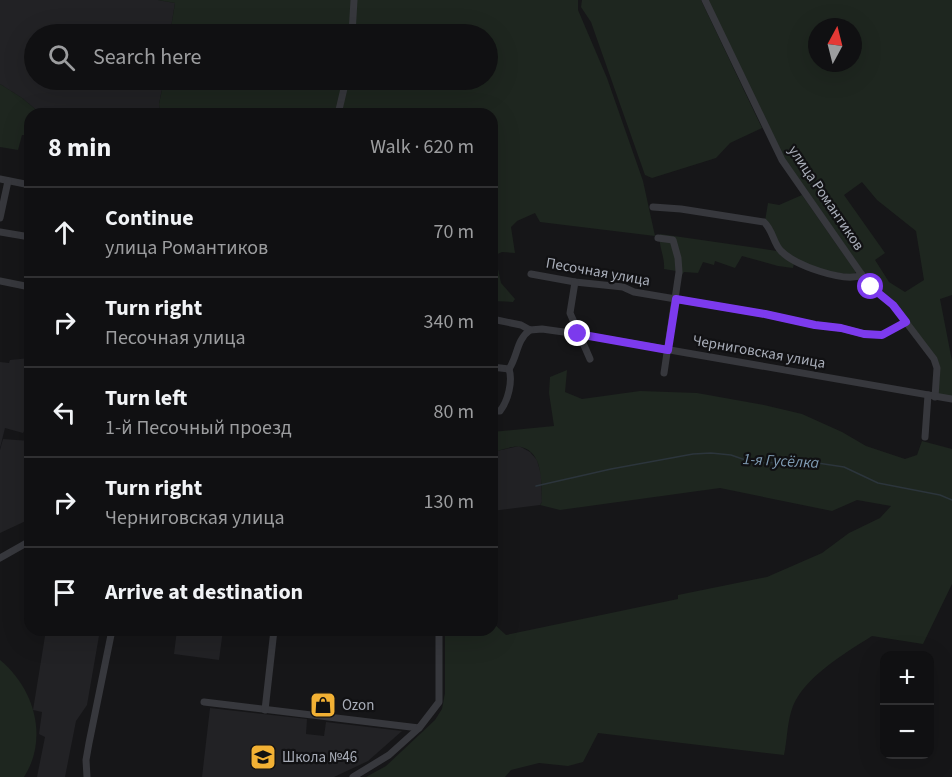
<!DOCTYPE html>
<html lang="en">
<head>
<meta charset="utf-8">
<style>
	:root { --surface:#101012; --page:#19191b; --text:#f1f3f6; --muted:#9c9d9f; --line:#303032 }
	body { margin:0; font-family:"Source Sans 3",sans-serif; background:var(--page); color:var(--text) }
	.controls { position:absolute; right:18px; bottom:18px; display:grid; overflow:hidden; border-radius:12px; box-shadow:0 6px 24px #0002 }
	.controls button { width:54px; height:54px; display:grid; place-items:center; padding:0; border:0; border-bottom:2px solid var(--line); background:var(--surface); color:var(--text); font:30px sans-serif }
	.compass { position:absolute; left:808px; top:18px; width:54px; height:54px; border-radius:50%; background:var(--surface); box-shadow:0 6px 24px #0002; rotate:7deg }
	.stop { position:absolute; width:18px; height:18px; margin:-14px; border:4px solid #7c3aed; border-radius:50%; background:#fff }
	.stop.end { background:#7c3aed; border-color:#fff; box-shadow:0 2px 6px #0008 }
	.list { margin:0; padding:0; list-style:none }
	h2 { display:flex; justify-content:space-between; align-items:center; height:78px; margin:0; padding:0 24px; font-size:26px }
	h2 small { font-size:20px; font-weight:400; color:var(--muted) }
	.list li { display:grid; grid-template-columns:39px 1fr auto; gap:18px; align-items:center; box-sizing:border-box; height:90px; padding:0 24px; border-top:2px solid var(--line) }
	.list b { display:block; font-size:22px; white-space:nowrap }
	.list p { margin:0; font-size:20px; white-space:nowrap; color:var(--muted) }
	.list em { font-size:20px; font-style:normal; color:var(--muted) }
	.icon { flex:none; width:33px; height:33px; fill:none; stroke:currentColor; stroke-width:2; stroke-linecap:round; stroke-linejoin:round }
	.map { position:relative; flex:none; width:952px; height:777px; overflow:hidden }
	.search { position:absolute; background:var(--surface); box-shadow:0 6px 24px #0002; left:24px; top:24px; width:474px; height:66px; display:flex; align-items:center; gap:15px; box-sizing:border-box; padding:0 21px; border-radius:33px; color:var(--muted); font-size:22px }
	.panel { position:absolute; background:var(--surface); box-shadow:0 6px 24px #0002; left:24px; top:108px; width:474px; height:528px; border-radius:18px }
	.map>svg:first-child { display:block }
	.built { fill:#222225 }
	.green { fill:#1e261f; fill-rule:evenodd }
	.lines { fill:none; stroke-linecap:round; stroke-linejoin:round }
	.stream { stroke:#2c353c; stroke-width:1.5 }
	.minor { stroke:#37383d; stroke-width:7 }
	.route { stroke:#7c3aed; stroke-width:8 }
	.labels { text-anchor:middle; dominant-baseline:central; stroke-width:4.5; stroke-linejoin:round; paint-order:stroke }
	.street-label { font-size:15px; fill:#a8adb8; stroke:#111113 }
	.poi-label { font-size:15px; fill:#a8adb8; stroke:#111113; text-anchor:start }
	.water-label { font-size:16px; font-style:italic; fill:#7f9bb3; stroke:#111113 }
</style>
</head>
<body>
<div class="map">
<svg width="952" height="777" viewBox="0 0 952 777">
	<rect width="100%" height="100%" fill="#161618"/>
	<g class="built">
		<path d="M0 0H158L175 3 170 34H34V80H164L159 104 161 114H41L22 98 0 84Z"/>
		<path d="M30 358V422H28L23 433 5 428 0 448V362L9 363 10 360Z"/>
		<path d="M3 439 30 441V519L0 533V450Z"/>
		<path d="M519 446 530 452 537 460 541 474 542 502 540 505 492 511V452Z"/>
		<path d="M46 630H56L61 634 63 630H100L87 705 76 721 65 777H37L45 737 39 734 42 712 33 710Z"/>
		<path d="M177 630H223L219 660 174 654Z"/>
		<path d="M210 708 307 719 306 734 324 736 326 722 402 731 368 761 334 777H202Z"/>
	</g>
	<g class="green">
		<path d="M158 0H578V10L607 78 643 181 655 236 540 222 535 213 517 221 511 227 515 253 502 252 495 255 501 283 515 299 513 302 493 301 494 291 492 290V114H161L159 104 164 80H488V34H170L175 3Z"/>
		<path d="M582 0H701L762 128 730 143 716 158 652 178 645 175 591 22 581 7Z"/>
		<path d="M708 0H952V295L940 299 952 361V397L938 395 940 369 875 288 784 159ZM817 27H853V63H817ZM862 182 877 200 916 231 924 280 905 292 889 282 875 260 885 253 844 195Z"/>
		<path d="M0 84 22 98 41 114H30V135H22L18 150 0 147Z"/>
		<path d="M802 195 856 272 853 275 825 271 795 259 793 268 778 266 742 256 735 268 715 261 714 265 703 262 698 273 684 272 681 276 676 271 664 269C665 256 658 246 660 234L777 251 765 221 768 203 779 205Z"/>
		<path d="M567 370 565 392 582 399 640 391 697 393 764 405 802 414 842 432 866 446 905 459 917 455 922 441 952 449V584L923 644 872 636C844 654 800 679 791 712 787 726 787 741 784 755L598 733 583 762 568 766 539 763 511 770 505 777H366L386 766 435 720 442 709 445 693V630H492V610L494 624 506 635 678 599V595L767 577 822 553 849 533 880 518 891 506 857 500 832 511 720 488 560 510 540 505 542 502C541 484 544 452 521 447 513 445 500 451 492 452V432L554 426 549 393 550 377Z"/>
		<path d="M0 660C34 688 49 738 24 777H0Z"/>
	</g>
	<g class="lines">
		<path class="stream" d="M536 486 611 469 693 454 711 453 731 455 754 463 811 462 844 467 878 483 940 495 952 500"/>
		<g class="minor">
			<path d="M705 0 782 160 862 275 871 287 893 305 934 359 937 368 935 397"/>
			<path d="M352 34 354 0"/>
			<path d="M338 114 346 80"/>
			<path d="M0 179 30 185"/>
			<path d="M653 207 681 209 764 222C773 230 773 243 781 251 794 265 844 283 862 275"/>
			<path d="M0 218 8 181"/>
			<path d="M0 232 30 237"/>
			<path d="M658 238 673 240 678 258 679 272 664 373"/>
			<path d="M531 274 575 282 623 287 634 292 765 314 815 325 841 328 864 334 882 335 906 322"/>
			<path d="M0 281 30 287"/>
			<path d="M575 282 570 313 590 359"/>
			<path d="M492 319 521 325 530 330 542 329 578 334 952 399"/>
			<path d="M492 367 509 369"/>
			<path d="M509 369C518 356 516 340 530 330"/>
			<path d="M492 411H500C508 401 513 381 509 369"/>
			<path d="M925 437 928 395"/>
			<path d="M0 558 30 541"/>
			<path d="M204 702 419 728 439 702V630"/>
			<path d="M265 710 274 630"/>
			<path d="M87 777 86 760 89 743 112 630"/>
			<path d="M353 777 389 755 419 728"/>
		</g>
	</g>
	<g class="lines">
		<path class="route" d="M578 334 668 350 676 299 765 314 815 325 841 328 864 334 882 335 906 322 893 305 871 287"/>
	</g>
	<defs>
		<g id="shop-square" transform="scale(1.35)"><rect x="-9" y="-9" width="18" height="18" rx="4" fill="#f2b134" stroke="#111113"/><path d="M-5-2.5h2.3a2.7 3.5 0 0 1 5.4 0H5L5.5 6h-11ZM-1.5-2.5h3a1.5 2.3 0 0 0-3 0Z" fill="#111"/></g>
		<g id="school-square" transform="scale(1.35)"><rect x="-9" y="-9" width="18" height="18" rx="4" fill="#f2b134" stroke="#111113"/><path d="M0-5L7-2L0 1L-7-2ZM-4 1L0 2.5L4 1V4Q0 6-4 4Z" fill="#111"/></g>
	</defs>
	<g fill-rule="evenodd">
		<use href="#shop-square" x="323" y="705"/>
		<use href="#school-square" x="263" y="757"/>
	</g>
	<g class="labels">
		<g class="street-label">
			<text transform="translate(826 198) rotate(56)">улица Романтиков</text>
			<text transform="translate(598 272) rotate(10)">Песочная улица</text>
			<text transform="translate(759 352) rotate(10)">Черниговская улица</text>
		</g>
		<g class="poi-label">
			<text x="342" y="705">Ozon</text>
			<text x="282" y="757">Школа №46</text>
		</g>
		<g class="water-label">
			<text transform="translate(781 461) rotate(3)">1-я Гусёлка</text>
		</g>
	</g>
</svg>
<div class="controls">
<button>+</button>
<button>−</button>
</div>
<svg class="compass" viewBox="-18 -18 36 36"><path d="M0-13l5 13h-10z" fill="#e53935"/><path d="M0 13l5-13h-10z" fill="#9c9d9f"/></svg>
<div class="stop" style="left:871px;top:287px"></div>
<div class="stop end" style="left:578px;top:334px"></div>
<div class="search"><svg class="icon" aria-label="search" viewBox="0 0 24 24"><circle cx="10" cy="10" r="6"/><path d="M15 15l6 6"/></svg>Search here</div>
<section class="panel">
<h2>8 min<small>Walk · 620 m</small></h2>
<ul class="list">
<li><svg class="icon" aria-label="ahead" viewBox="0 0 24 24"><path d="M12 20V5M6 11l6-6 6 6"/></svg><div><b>Continue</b><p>улица Романтиков</p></div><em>70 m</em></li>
<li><svg class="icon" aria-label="right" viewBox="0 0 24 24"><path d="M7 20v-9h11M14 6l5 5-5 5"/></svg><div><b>Turn right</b><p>Песочная улица</p></div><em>340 m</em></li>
<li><svg class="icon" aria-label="left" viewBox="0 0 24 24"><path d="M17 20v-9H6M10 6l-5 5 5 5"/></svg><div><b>Turn left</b><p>1-й Песочный проезд</p></div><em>80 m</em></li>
<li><svg class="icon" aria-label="right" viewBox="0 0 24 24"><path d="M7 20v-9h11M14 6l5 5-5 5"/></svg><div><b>Turn right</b><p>Черниговская улица</p></div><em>130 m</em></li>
<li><svg class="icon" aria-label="arrive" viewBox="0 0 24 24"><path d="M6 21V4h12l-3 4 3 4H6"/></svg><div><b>Arrive at destination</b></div></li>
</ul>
</section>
</div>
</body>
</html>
